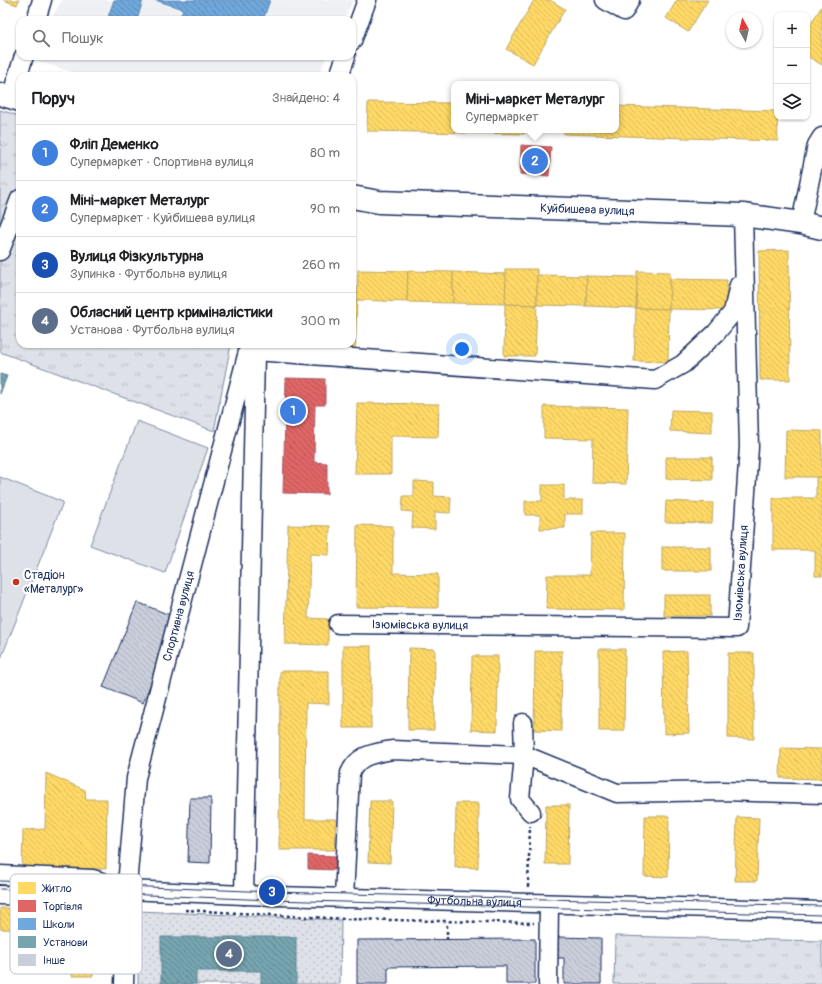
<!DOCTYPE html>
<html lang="uk">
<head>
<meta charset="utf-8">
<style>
	:root { --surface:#fff; --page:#f2f2f2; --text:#202124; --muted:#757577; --line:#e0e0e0; --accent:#111827 }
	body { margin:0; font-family:Pangolin,sans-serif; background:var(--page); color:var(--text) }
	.controls { position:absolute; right:12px; top:12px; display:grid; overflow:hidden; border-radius:8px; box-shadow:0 1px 3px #0004 }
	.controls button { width:36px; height:36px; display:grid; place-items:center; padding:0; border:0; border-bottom:1px solid var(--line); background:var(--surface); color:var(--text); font:20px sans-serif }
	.compass { position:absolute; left:726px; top:12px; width:36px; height:36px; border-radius:50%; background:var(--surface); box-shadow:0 1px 3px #0004; rotate:352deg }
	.you { position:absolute; left:462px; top:349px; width:14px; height:14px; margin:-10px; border:3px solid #fff; border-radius:50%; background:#1a73e8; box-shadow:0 0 0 6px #1a73e833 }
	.badge { display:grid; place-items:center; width:26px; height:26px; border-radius:50%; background:var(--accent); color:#fff; font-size:13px; font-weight:700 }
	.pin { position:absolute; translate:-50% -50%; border:2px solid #fff; box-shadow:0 1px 4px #0006 }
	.popup { position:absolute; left:451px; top:81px; width:168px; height:52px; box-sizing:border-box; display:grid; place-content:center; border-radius:8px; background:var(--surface); filter:drop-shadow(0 1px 3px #0005); font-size:13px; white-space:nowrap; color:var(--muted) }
	.popup b { font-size:15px; color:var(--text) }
	.popup::after { content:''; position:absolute; left:50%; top:100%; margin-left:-8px; border:8px solid transparent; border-top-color:var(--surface) }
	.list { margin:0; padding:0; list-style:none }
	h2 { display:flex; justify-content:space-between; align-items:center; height:52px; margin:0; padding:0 16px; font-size:17px }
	h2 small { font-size:13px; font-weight:400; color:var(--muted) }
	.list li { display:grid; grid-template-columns:26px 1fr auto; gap:12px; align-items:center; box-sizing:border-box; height:56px; padding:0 16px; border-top:1px solid var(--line) }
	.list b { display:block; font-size:15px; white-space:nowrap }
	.list p { margin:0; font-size:13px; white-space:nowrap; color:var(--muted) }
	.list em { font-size:13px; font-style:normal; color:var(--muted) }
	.icon { flex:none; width:22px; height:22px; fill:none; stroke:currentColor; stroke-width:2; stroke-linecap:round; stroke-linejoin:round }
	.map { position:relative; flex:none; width:822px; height:984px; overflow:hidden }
	.search { position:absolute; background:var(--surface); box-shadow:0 1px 3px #0004; left:16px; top:16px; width:340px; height:44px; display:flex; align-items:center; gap:10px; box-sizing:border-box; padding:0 14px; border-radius:12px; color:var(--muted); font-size:15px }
	.panel { position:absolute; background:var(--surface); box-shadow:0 1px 3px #0004; left:16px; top:72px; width:340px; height:276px; border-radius:12px }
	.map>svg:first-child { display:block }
	.built { fill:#eff0f4 }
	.grass { fill:url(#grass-dots); stroke:#7c88a2 }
	.park { fill:url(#park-tufts); stroke:#7c88a2 }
	.pitch { fill:#dee1e7; stroke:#7c88a2 }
	.homes { fill:url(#homes-back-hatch); stroke:#bba664 }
	.shops { fill:url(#shops-back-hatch); stroke:#a55664 }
	.schools { fill:url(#schools-back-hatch); stroke:#5684b6 }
	.public { fill:url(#public-back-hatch); stroke:#5b8297 }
	.building { fill:url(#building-back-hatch); stroke:#1b2f5e }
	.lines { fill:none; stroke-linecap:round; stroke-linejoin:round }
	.minor-casing { stroke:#1b2f5e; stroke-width:21 }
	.major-casing { stroke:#1b2f5e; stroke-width:25 }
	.path { stroke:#1b2f5e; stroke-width:2.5; stroke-dasharray:3 3; stroke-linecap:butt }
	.minor { stroke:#fff; stroke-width:18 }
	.major { stroke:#fff; stroke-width:22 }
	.tram { stroke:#1b2f5e; stroke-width:1 }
	.poi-dot { fill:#c8321e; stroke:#fff; stroke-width:1.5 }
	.labels { text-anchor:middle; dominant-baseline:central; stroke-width:4; stroke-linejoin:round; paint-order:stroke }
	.street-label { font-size:12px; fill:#1b2f5e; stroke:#fff }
	.poi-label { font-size:12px; fill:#1b2f5e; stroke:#fff; text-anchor:start }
	.key { fill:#fff; stroke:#bbc1cf; stroke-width:1 }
	.key-label { font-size:11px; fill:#1b2f5e }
</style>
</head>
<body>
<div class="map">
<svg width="822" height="984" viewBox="0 0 822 984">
	<defs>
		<pattern id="grass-dots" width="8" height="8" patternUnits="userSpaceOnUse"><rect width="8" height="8" fill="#dee1e7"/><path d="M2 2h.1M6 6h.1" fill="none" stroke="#bec1c9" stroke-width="1.8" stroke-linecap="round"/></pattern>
		<pattern id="park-tufts" width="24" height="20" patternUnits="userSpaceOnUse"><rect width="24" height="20" fill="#dee1e7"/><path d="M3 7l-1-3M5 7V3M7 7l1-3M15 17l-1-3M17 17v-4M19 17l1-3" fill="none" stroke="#bec1c9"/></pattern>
		<pattern id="homes-back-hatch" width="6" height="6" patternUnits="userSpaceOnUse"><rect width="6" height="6" fill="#ffd966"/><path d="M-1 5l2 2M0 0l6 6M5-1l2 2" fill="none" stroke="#dabb5b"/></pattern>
		<pattern id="shops-back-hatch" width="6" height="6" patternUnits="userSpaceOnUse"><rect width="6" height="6" fill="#e06666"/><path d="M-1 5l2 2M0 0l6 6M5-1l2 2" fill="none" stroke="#b55457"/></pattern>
		<pattern id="schools-back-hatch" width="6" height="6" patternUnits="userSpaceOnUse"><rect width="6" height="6" fill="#6fa8dc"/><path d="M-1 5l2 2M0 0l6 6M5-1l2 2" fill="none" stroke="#5a89b6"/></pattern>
		<pattern id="public-back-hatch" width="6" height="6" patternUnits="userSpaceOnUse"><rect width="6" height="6" fill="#76a5af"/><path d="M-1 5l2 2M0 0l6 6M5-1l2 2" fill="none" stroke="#608792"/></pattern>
		<pattern id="building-back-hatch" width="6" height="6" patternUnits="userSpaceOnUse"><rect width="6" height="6" fill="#caceda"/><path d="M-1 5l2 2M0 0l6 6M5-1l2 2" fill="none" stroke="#adb1be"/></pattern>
	</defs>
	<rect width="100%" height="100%" fill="#fff"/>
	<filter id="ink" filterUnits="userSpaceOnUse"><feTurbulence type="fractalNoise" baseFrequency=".025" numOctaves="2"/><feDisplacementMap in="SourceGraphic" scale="8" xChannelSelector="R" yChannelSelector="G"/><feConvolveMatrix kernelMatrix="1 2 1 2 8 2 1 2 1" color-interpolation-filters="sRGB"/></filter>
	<g filter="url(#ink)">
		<g class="built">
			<path d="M62 0H353L344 20H50Z"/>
			<path d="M29 56H327L318 76H85L28 58Z"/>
		</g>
		<path class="grass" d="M139 911 341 920 340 984H138Z"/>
		<g class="park">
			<path d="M0 110 20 116V344H231L214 431 0 352Z"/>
			<path d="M615 936 822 941V984H614Z"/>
		</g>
		<g class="pitch">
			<path d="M137 421 208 448 165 573 90 545Z"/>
			<path d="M0 477 63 502 0 661Z"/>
		</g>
		<g class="homes">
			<path d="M3 0H19L17 5Z"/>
			<path d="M534 0H550L565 9 533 64 506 49Z"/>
			<path d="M677 0H708L688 32 666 18Z"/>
			<path d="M822 6V65L807 56V29Z"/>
			<path d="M368 102 454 103V130H524V134L367 131Z"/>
			<path d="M616 106 777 111 778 141 564 134V130H616Z"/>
			<path d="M789 250 790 380H760L759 251Z"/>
			<path d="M505 269H537V305L505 304Z"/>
			<path d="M358 270 408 271 407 302 357 300Z"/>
			<path d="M408 271 453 272V303L407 302Z"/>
			<path d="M637 271 670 272 669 309 636 308Z"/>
			<path d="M453 272 506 274 505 304 453 303Z"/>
			<path d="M537 275 587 276 586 306 537 305Z"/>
			<path d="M587 276 637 277 636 308 586 306Z"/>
			<path d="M670 279 727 280 726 310 669 309Z"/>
			<path d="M352 300H357L355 354 324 353V344H352Z"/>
			<path d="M505 304 537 305 535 356H504Z"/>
			<path d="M636 308 669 309 668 362 634 361Z"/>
			<path d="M357 403 439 404 438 437 391 436V474H355Z"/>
			<path d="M544 406 628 408 626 484 592 483 593 439 544 438Z"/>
			<path d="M671 410 712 411V433L670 431Z"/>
			<path d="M786 430 822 431V477H785Z"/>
			<path d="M666 457H712V480L666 479Z"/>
			<path d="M816 477H822V576H815V550H773V498H816Z"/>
			<path d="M414 481 434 482V496L451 497 450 513 435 512V529L412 528 413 512 402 511 403 496H414Z"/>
			<path d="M542 485H564V500H583V514H565V528L540 529V515H525V501H542Z"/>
			<path d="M666 501 713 503 712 523 665 522Z"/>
			<path d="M288 525 330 526 329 555 310 554 308 618 328 619V645L285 644Z"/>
			<path d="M357 525 393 526V573L438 574V608L356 607Z"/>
			<path d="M591 533H625L624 610 546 609 547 575H590Z"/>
			<rect x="662" y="547" width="49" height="24"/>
			<rect x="664" y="595" width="46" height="21"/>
			<rect x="343" y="646" width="28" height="82"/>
			<path d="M409 648 435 649 434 730H408Z"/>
			<path d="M599 649H625L624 731H599Z"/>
			<path d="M535 651H562L561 731 534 730Z"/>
			<path d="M687 651 689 733 664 734 663 652Z"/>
			<path d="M728 653H754V739L728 738Z"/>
			<path d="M472 656H498L497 731 471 730Z"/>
			<path d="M280 671H329V704L306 703 305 819H336L335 850H279Z"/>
			<path d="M781 748 822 749V779L780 778Z"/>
			<path d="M46 773 85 790 86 799H107L106 869 22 868 23 830 45 829Z"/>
			<path d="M370 801H392L390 863 368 862Z"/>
			<path d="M456 803H479L478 868 455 867Z"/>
			<path d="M546 805H569L568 864H545Z"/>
			<path d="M645 816H669L668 877 644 876Z"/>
			<path d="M737 817 759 818 757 881H735Z"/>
			<path d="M0 908 28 909V930L0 929Z"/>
			<path d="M73 936H94L93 976H72Z"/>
		</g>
		<g class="shops">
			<path d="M521 145 551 147 549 176 520 174Z"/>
			<path d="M286 378 325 379V405H315L314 462 327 463V494L283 493Z"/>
			<path d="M308 855 337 856 336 870 308 869Z"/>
		</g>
		<g class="schools">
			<path d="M114 0H143L137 20H107Z"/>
			<path d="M155 0H270L263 20H179L183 9Z"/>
		</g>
		<g class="public">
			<path d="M0 374 7 376 0 394Z"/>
			<path d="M161 937H296V984H261V971H196V984H161Z"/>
		</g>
		<g class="building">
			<path d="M137 602 177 618 143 703 103 687Z"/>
			<path d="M190 798H211L210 863 188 862Z"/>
			<path d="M554 937 601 938V984H564V958H554Z"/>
			<path d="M535 939V984H506V966L388 967V984H357V940Z"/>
		</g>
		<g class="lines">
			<g class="minor-casing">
				<g id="minor">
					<path d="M605 0 624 11 630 0"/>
					<path d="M36 20 42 0"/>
					<path d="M352 41 367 0"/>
					<path d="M339 76 346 56"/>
					<path d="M11 97 24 56"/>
					<path d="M801 223 817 145 822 137"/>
					<path d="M0 251 20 199"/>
					<path d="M255 351 655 380 683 364 716 333 733 312 739 285"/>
					<path id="s1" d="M338 624 737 628 749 447 743 215"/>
					<path d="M523 723 524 755 520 799 531 812"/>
					<path d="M0 875 93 879 126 890"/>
					<path id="s2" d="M0 895 92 899 127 890 244 895 822 911"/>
					<path d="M244 895 255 354"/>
					<path d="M344 898 350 773C359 754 373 754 392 750L524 755 617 793 723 791 822 794"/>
					<path id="s3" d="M124 984 127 886 136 778 250 344"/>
					<path d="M548 984 549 904"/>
				</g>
			</g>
			<g class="major-casing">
				<g id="major">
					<path d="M0 94 20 100"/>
					<path id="s4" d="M352 197 379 202 743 215 801 223 822 228"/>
				</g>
			</g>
			<g class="path">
				<path d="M528 887 530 826"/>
				<path d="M185 910 346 919 534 923"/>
				<path d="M447 940V922"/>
			</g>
			<use href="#minor" class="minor"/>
			<use href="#major" class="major"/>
			<g class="tram">
				<path d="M0 881 272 892 822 906"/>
				<path d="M0 889 271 900 822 915"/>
			</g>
		</g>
	</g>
	<circle class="poi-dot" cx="16" cy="582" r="4"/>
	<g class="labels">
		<g class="street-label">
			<text stroke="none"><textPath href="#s4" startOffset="236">Куйбишева вулиця</textPath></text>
			<text stroke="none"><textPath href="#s1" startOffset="454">Ізюмівська вулиця</textPath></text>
			<text stroke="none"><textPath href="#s3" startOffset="374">Спортивна вулиця</textPath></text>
			<text stroke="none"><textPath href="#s1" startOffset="82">Ізюмівська вулиця</textPath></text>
			<text stroke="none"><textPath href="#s2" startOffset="476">Футбольна вулиця</textPath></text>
		</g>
		<g class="poi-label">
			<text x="24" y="575">Стадіон<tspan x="24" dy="14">«Металург»</tspan></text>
		</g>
	</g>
	<rect x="10" y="874" width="132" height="100" rx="6" class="key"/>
	<rect x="18" y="882" width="18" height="12" fill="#ffd966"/>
	<rect x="18" y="900" width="18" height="12" fill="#e06666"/>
	<rect x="18" y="918" width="18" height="12" fill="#6fa8dc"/>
	<rect x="18" y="936" width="18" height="12" fill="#76a5af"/>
	<rect x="18" y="954" width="18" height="12" fill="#caceda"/>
	<g class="key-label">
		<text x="43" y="892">Житло</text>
		<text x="43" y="910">Торгівля</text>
		<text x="43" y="928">Школи</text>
		<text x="43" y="946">Установи</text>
		<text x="43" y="964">Інше</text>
	</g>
</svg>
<div class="controls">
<button>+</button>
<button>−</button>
<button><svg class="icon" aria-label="layers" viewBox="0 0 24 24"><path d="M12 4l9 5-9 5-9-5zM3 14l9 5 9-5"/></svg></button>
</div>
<svg class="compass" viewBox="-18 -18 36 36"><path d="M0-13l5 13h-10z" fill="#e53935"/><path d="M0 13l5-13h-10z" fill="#757577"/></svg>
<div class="you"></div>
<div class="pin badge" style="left:293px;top:411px;background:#3f7fe0">1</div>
<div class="pin badge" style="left:535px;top:161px;background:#3f7fe0">2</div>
<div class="popup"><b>Міні-маркет Металург</b>Супермаркет</div>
<div class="pin badge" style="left:272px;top:892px;background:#1a4fb4">3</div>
<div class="pin badge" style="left:229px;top:954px;background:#5c6f8a">4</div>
<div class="search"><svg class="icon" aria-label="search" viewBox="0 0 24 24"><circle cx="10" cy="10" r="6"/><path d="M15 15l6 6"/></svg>Пошук</div>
<section class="panel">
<h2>Поруч<small>Знайдено: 4</small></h2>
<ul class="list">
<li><span class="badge" style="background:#3f7fe0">1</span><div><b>Фліп Деменко</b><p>Супермаркет · Спортивна вулиця</p></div><em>80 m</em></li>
<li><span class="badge" style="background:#3f7fe0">2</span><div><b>Міні-маркет Металург</b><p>Супермаркет · Куйбишева вулиця</p></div><em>90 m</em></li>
<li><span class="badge" style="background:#1a4fb4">3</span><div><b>Вулиця Фізкультурна</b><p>Зупинка · Футбольна вулиця</p></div><em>260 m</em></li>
<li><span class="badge" style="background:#5c6f8a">4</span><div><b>Обласний центр криміналістики</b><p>Установа · Футбольна вулиця</p></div><em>300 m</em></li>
</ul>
</section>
</div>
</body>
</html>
